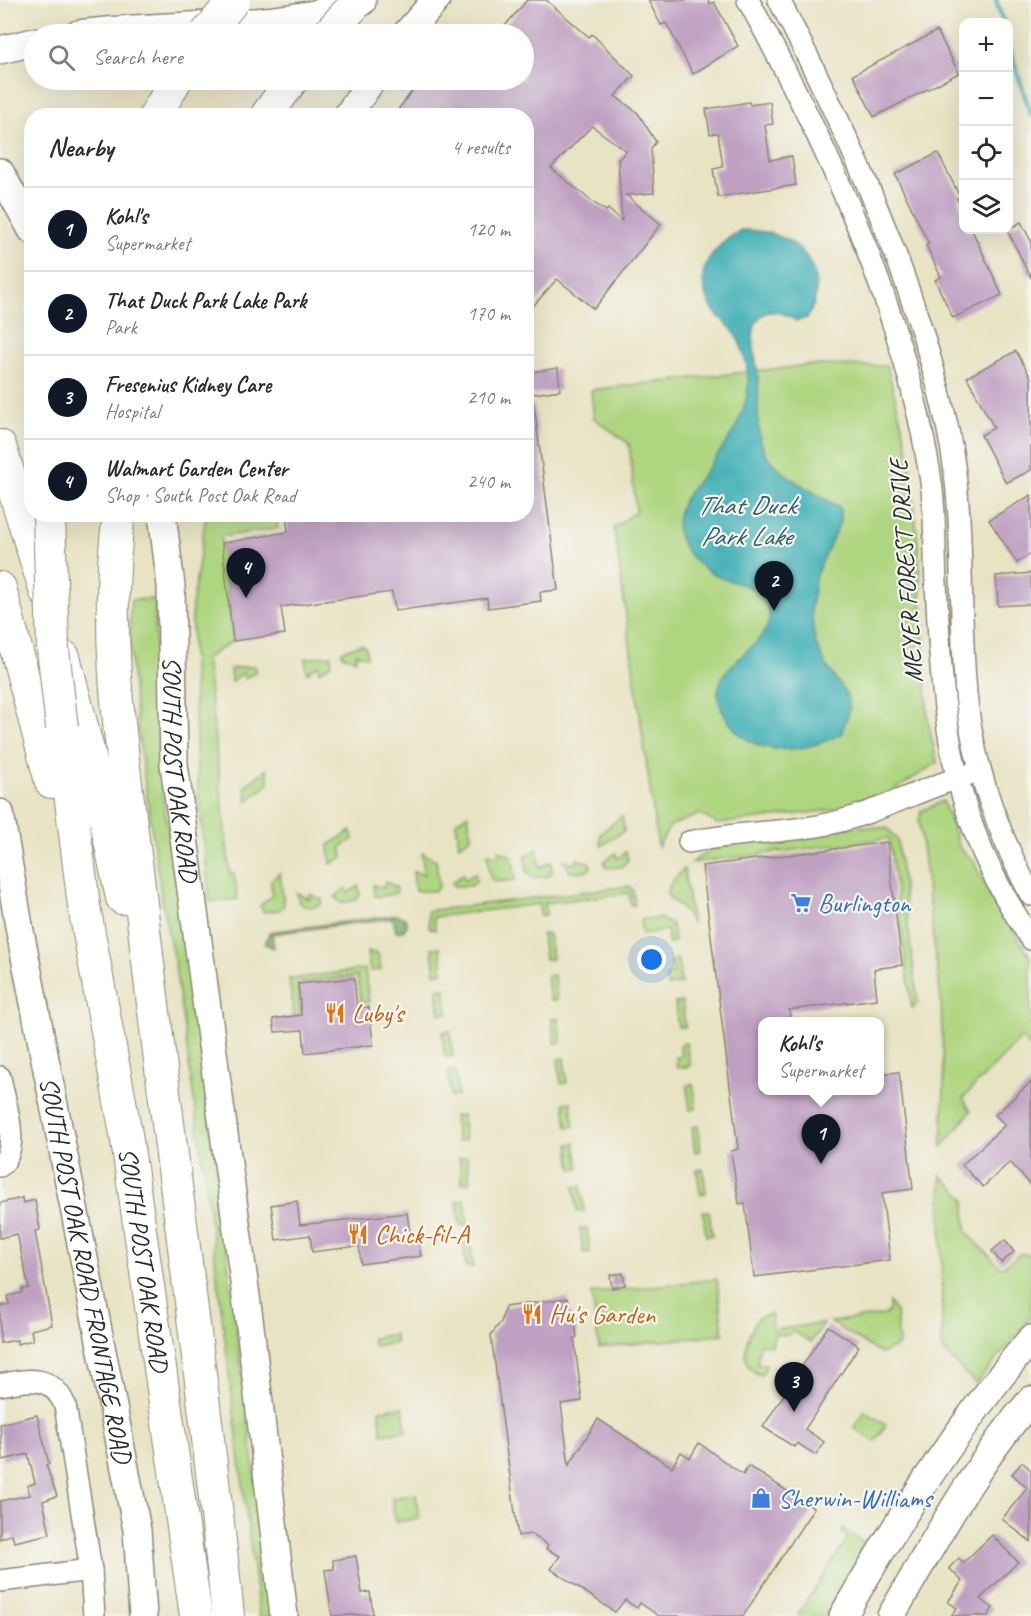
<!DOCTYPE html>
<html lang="en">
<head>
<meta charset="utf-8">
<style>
	:root { --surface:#fff; --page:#f2f2f3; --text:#2b2b33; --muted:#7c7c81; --line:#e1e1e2; --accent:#111827 }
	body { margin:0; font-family:Caveat,sans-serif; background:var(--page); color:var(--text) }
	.controls { position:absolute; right:18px; top:18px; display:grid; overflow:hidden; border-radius:12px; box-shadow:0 6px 24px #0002 }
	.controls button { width:54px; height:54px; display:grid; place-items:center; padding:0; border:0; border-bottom:2px solid var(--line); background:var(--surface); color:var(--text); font:30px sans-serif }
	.you { position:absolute; left:652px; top:960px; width:21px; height:21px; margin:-15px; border:4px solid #fff; border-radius:50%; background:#1a73e8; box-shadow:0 0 0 9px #1a73e833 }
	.badge { display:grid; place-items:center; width:39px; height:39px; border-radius:50%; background:var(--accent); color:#fff; font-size:20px; font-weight:700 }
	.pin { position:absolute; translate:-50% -50px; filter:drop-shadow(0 2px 3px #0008) }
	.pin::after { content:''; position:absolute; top:32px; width:21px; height:18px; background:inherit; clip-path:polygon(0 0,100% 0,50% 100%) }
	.popup { position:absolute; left:758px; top:1017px; width:126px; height:78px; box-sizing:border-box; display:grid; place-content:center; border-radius:12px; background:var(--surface); filter:drop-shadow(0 2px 4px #0005); font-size:20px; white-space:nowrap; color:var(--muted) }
	.popup b { font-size:22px; color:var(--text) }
	.popup::after { content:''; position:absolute; left:50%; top:100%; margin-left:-12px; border:12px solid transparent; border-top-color:var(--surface) }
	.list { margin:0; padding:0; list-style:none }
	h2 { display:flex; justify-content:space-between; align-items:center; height:78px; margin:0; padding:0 24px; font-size:26px }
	h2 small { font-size:20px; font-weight:400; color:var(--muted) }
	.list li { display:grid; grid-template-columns:39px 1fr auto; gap:18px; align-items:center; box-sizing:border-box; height:84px; padding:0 24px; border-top:2px solid var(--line) }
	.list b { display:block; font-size:22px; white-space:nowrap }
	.list p { margin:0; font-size:20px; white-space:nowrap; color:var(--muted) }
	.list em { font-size:20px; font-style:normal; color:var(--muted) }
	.icon { flex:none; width:33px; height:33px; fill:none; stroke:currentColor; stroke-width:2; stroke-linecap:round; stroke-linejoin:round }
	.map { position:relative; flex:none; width:1031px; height:1616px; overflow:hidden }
	.search { position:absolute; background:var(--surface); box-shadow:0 6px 24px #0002; left:24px; top:24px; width:510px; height:66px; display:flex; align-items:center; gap:15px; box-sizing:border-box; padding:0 21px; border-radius:33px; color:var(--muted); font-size:22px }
	.panel { position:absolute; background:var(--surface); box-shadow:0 6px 24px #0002; left:24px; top:108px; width:510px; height:414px; border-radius:24px }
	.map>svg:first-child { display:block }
	.green { fill:#aed57f; stroke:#6c8055; stroke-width:1.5 }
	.forest { fill:#8ab66e; stroke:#5a704c; stroke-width:1.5 }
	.water { fill:#3badb4; stroke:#336c70; stroke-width:1.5 }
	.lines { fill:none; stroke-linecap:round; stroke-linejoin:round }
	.stream { stroke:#3badb4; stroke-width:4.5 }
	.building { fill:#bfa0c2; fill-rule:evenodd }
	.minor-casing { stroke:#8a8777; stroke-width:24 }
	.major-casing { stroke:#8a8777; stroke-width:30 }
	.highway-casing { stroke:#8a8777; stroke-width:34 }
	.minor { stroke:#fff; stroke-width:21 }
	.major { stroke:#fff; stroke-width:27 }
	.highway { stroke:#fff; stroke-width:32 }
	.highway-bridge-casing { stroke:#8a8777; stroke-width:34; stroke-linecap:butt }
	.highway-bridge { stroke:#fff; stroke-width:32 }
	.labels { text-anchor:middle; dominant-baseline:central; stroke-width:4.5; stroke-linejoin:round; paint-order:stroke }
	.street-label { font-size:26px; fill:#2b2b2b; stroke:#f6f6f2 }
	.shop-label { font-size:26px; fill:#366cbe; stroke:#f6f6f2; text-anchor:start }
	.food-label { font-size:26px; fill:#c56008; stroke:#f6f6f2; text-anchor:start }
	.water-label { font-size:27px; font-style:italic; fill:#315f62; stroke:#f6f6f2 }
</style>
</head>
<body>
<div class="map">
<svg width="1031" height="1616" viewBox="0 0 1031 1616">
	<rect width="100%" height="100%" fill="#f6f6f2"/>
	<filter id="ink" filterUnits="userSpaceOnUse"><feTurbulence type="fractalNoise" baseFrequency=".0167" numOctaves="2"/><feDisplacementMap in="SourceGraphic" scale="12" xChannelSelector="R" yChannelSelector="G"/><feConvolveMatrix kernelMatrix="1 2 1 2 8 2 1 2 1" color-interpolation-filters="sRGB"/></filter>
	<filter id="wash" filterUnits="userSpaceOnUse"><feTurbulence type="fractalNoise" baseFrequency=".008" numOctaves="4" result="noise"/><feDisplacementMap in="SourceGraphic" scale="24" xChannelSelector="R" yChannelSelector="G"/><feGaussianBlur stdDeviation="1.35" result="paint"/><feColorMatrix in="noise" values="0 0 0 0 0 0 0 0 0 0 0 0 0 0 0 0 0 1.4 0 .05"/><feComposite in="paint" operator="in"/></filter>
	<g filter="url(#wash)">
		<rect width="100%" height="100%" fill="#e8e3c3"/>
		<g class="green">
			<path d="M808 365 887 366 909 453 918 543 928 720 937 763 891 792 840 809 717 824 700 814 670 826 658 847 614 528 636 511 629 444 594 418 591 390Z"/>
			<path d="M206 515H276L278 528 221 537 233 641 206 658 230 874H234L238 899 210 902 198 788 192 644V606Z"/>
			<path d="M155 599 156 718 163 801 186 933 273 1616H259L205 1177 174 959C162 910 156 860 149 810 139 740 127 671 131 600Z"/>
			<path d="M361 644 366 648 367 657 356 653V660L342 655V651Z"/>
			<path d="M331 655V664L319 672 318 665 307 673 305 659Z"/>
			<path d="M254 666 256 672 244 679 243 673 231 682 230 669Z"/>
			<path d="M267 769 269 784 247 801 245 786Z"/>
			<path d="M943 801 960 849 973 860 988 892 1031 958V1048L1021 1038 963 1098 971 1111 942 1147 944 1087 941 1000 919 821 921 811Z"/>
			<path d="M468 814 471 837 459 845 456 822Z"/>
			<path d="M622 816 624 831 601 846 600 834Z"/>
			<path d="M854 826 887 828 897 839 917 995 918 1003 912 1008 889 838 691 863C727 833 807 832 854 826Z"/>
			<path d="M351 831 353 839 341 847 343 857 331 864 329 845Z"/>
			<path d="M537 849 540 868 551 862 552 872 549 876 533 878 528 874 525 857Z"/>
			<path d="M498 850 513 857 515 880 494 882 490 877 487 853 499 857Z"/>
			<path d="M626 852 628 860 621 867 606 868 604 861 616 853 617 859Z"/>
			<path d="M422 853 436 860 439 886 435 891H415L413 872 424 874Z"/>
			<path d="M577 859 590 863 591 867 587 871 570 872 564 860 577 865Z"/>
			<path d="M684 869 692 924C677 892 649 903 684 869Z"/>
			<path d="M280 873 284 906 279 910 264 912 260 906 272 896 271 880Z"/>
			<path d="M475 873 476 882 471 886H453L452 883 463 874 465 880Z"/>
			<path d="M385 881 397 888 396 893 378 897 374 895 373 885 384 888Z"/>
			<path d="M359 886 360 895 356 900 341 903 335 897 346 888 348 893Z"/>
			<path d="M629 886 633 890 635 905H631L629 893 545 903 546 915H540L539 904 434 917 435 930 429 927 428 911Z"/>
			<path d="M297 893 310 899V894L322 900V903C315 909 306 908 299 903Z"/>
			<path d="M659 918 672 925 674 942 669 943 667 930 642 934 640 920Z"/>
			<path d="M542 934H549L552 959H545Z"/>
			<path d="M440 947 443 972 435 973 432 948Z"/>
			<path d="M367 952 378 954 381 970 370 971Z"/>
			<path d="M678 959 681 984 667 986 666 976 673 974 671 961Z"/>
			<path d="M365 969 369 1002 361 1003 357 976 297 983 301 1015 294 1016 289 979Z"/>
			<path d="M554 975 557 1000H550L547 976Z"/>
			<path d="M445 988 448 1013 440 1014 437 989Z"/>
			<path d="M682 1002 685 1027H678L675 1003Z"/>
			<path d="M558 1018 561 1043H555L552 1019Z"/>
			<path d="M450 1031 453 1056 445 1057 442 1032Z"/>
			<path d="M686 1043 690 1066 677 1068 676 1057 681 1056 680 1044Z"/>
			<path d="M564 1058 567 1083 561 1084 558 1059Z"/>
			<path d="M456 1071 458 1096 451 1097 448 1072Z"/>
			<path d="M693 1084 696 1109 690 1110 687 1085Z"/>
			<path d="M571 1102 574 1126 567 1127 564 1103Z"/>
			<path d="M462 1115 465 1140 457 1141 454 1116Z"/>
			<path d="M698 1126 701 1151 695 1152 692 1127Z"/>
			<path d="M575 1143 579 1168 572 1169 569 1144Z"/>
			<path d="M467 1157 470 1182 462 1183 459 1158Z"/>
			<path d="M703 1169 706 1193 700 1194 697 1170Z"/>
			<path d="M941 1175 965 1199 966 1231 1001 1268 1021 1253 1031 1256V1317L976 1384 942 1350Z"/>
			<path d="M581 1186 584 1211H577L574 1187Z"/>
			<path d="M465 1200 468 1225H460L457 1201Z"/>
			<path d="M703 1211H709L712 1235 706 1236Z"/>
			<path d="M580 1228H587L590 1252 583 1253Z"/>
			<path d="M470 1242 473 1267H466L463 1243Z"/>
			<path d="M717 1279 723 1334 599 1348 592 1293Z"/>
			<path d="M889 1302 896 1312 899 1345 881 1354 830 1322 884 1315 889 1312Z"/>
			<path d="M771 1314 773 1330 824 1323 811 1342 792 1331 789 1335 774 1334 772 1346 760 1344 757 1363 767 1365 762 1375C735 1369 747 1333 758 1318Z"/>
			<path d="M394 1334 396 1343 373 1346 372 1338Z"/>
			<path d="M403 1407 406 1431 382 1434 379 1410Z"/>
			<path d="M865 1411 886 1425 875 1442 854 1428Z"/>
			<path d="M416 1494 419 1519 395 1522 392 1498Z"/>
			<path d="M843 1528 869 1546 836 1616H797L848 1538 841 1533Z"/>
		</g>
		<path class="forest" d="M397 915 405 918 407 926 403 931 396 932 393 918 272 934 274 948 265 944 269 932Z"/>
		<path class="water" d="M741 230C756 230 770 232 783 238 815 252 825 290 807 318L796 321C788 315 777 309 766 313 743 323 758 360 758 380 760 404 753 436 768 457 781 476 820 496 840 507V522L816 575 811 608 815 642 826 665 847 695 850 709 841 734C823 743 800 750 780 749 760 749 741 739 730 723 691 670 760 657 769 621 771 613 766 603 761 596 753 583 729 583 717 576 695 565 672 542 678 516 681 501 692 488 701 477 722 449 745 423 748 386 749 371 744 348 735 334 730 325 720 319 714 311 689 274 710 249 741 230Z"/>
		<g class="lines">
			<g class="stream">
				<path d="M996 0 1003 22"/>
				<path d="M1008 43 1031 115"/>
			</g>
		</g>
		<g id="blocks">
			<g class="building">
				<path d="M527 0H546L589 37 592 34 634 76 615 96 638 113 656 142 651 148 654 193 626 195 661 224 594 309 557 279 526 314V116H393L421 80H524V34H498ZM592 126 626 151 618 160 622 221 608 209 606 211 590 200 551 168Z"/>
				<path d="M648 0H708L710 4 714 2 738 46 693 74 666 23 661 25Z"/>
				<path d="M937 31 959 73 874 117 853 75Z"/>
				<path d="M749 102 750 105 770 102 773 124 765 125 770 160 792 156 796 185 718 197 713 169 723 167 718 133 710 134 706 109Z"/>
				<path d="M938 153 960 197 957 198 963 212V230H972L1002 295 953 318 935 280 941 277 926 245 929 244 895 174Z"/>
				<path d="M1021 222 1031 241V278L1007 230Z"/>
				<path d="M1016 351 1031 378V470L1006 483 981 435 994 428 967 377Z"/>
				<path d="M558 368 560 390 526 395V373Z"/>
				<path d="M534 405 558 590 540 592 541 601 488 608 487 598 395 611 392 592 281 607 285 634 233 641 222 543 288 532 286 514H526V406Z"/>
				<path d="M1031 495V553L1017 563 989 520Z"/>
				<path d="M1031 573V604L998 606 996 576Z"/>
				<path d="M887 842 902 965 874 969 877 999 789 1010 791 1022H762V1090H879V1074L899 1072 913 1189 882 1193 890 1260 754 1277 745 1203 739 1204 731 1151 738 1149 702 866Z"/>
				<path d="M354 978 357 1008 369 1007 373 1045 305 1053 303 1030 275 1032 273 1019 301 1015 298 984Z"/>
				<path d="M1031 1082V1185L1010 1162 983 1187 962 1165 1005 1125 995 1115Z"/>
				<path d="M22 1198 23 1203 35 1200 40 1230 35 1231 52 1325 31 1330 33 1340 17 1344V1340L0 1343V1306L9 1304 8 1296 22 1293V1289L29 1288 17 1234 0 1238V1203Z"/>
				<path d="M297 1201 300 1225 407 1213 411 1240 418 1239 421 1256 361 1264 359 1246 312 1252 310 1235 276 1240 271 1205Z"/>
				<path d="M1005 1240 1014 1252 1001 1263 992 1251Z"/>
				<path d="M623 1273 625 1285 612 1288 610 1275Z"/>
				<path d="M568 1298 571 1320 575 1324 577 1337 574 1338 582 1401 561 1404 569 1465 598 1419 672 1467 681 1452 690 1458 699 1443 743 1475 748 1466 814 1508 743 1616H659L640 1603 637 1608 625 1600 615 1612 551 1569 560 1556 546 1549 548 1545 531 1534 518 1536 491 1335 501 1322 505 1307Z"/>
				<path d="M828 1326 859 1346 805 1429 824 1442 816 1455 797 1443 794 1447 763 1427Z"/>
				<path d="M37 1415 49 1464 46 1465 57 1496 43 1501 50 1534 14 1542 12 1534 0 1539V1501L30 1495 27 1486 35 1483 28 1454 3 1460 0 1424Z"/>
				<path d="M1022 1462 1031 1470V1542L1002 1519 1027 1488 1012 1474Z"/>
				<path d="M992 1535 1018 1562 980 1599 993 1608 988 1616H951L957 1608 948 1602 962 1581 949 1568 959 1558 963 1563Z"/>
				<path d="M356 1556 362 1593 370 1592 373 1614 332 1616 325 1570 334 1569 333 1560Z"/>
			</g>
		</g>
	</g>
	<g filter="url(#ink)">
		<use href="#blocks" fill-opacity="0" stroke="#8a8777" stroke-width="1.5"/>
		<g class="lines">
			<g class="minor-casing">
				<g id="minor">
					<path d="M748 0C828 147 901 303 929 469 936 506 934 545 936 583 943 726 949 816 1031 939"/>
					<path d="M779 0C849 136 916 279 948 430 967 520 957 612 967 703 975 770 999 835 1031 895"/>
					<path d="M689 842C732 833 775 833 818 826 870 817 917 790 967 775"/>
					<path d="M0 1077C4 1102 22 1147 0 1166"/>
					<path d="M0 1385C29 1379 51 1374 65 1405L91 1570 94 1616"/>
					<path d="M0 1581 91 1570"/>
				</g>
			</g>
			<g class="major-casing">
				<g id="major">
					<path d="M78 34C170 22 274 31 362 2"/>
					<path d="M406 34 436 0"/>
					<path d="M0 50 34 42"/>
					<path d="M347 116 372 80"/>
					<path d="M0 172 32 230"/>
					<path id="s1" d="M162 514 171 586 174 764 250 1326 284 1616"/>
					<path id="s2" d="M0 813 19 926 137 1530 143 1616"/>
					<path d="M843 1616C898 1519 959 1424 1031 1339"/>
					<path d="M891 1616C934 1542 975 1465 1031 1400"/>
				</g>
			</g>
			<g class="highway-casing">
				<g id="highway">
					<path d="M155 116 176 80"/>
					<path d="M266 116 292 80"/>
					<path d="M0 446 46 592"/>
					<path d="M119 514C101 643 126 774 141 903 168 1141 204 1378 228 1616"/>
					<path d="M0 588 51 782"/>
					<path d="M64 657 104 812 122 898"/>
					<path id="s3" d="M62 728 84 906 126 1134 196 1616"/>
				</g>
			</g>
			<use href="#minor" class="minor"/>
			<use href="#major" class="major"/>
			<use href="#highway" class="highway"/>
			<g class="highway-bridge-casing">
				<g id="highway-bridge">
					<path d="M206 34 234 0"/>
					<path d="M328 34 359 0"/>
					<path d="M49 514 53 649 62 728"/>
				</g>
			</g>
			<use href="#highway-bridge" class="highway-bridge"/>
		</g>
	</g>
	<defs>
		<g id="supermarket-bare" transform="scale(1.62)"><path d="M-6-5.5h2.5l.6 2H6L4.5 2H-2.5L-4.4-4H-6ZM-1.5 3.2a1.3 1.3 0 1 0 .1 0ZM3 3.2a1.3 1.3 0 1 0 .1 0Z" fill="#3f7fe0" stroke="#f6f6f2" stroke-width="2.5" paint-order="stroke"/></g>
		<g id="restaurant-bare" transform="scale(1.62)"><path d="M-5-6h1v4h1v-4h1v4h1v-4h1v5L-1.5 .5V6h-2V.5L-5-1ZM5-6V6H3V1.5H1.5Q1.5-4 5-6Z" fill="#e8710a" stroke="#f6f6f2" stroke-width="2.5" paint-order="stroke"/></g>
		<g id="shop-bare" transform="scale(1.62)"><path d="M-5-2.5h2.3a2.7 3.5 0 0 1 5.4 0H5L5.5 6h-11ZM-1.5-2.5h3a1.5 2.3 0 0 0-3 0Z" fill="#3f7fe0" stroke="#f6f6f2" stroke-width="2.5" paint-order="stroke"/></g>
	</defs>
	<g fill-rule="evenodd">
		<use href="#supermarket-bare" x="801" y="903"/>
		<use href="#restaurant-bare" x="335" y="1013"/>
		<use href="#restaurant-bare" x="358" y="1234"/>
		<use href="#restaurant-bare" x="532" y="1314"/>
		<use href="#shop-bare" x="761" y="1498"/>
	</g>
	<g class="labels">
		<g class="street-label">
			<text transform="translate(906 571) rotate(-94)">MEYER FOREST DRIVE</text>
			<text stroke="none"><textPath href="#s1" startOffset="256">SOUTH POST OAK ROAD</textPath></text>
			<text stroke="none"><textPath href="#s3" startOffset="538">SOUTH POST OAK ROAD</textPath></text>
			<text stroke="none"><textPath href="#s2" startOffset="465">SOUTH POST OAK ROAD FRONTAGE ROAD</textPath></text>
		</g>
		<g class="shop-label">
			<text x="818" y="903">Burlington</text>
			<text x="778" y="1498">Sherwin-Williams</text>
		</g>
		<g class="food-label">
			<text x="352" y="1013">Luby's</text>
			<text x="375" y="1234">Chick-fil-A</text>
			<text x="549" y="1314">Hu's Garden</text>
		</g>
		<g class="water-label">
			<text x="746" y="505">That Duck<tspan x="746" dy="31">Park Lake</tspan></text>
		</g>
	</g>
</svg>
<div class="controls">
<button>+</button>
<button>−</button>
<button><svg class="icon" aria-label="locate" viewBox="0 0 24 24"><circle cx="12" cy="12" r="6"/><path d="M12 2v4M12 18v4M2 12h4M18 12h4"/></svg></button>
<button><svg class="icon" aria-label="layers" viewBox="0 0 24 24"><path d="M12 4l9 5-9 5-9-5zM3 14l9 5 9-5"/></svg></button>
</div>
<div class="you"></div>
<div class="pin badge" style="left:821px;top:1164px">1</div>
<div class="popup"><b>Kohl's</b>Supermarket</div>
<div class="pin badge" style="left:774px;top:611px">2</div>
<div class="pin badge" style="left:794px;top:1412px">3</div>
<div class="pin badge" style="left:246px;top:598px">4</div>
<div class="search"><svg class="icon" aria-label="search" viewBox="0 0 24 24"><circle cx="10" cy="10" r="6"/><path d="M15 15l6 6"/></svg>Search here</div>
<section class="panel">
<h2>Nearby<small>4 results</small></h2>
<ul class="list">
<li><span class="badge">1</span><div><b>Kohl's</b><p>Supermarket</p></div><em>120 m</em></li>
<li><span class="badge">2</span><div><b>That Duck Park Lake Park</b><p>Park</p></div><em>170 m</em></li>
<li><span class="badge">3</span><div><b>Fresenius Kidney Care</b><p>Hospital</p></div><em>210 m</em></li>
<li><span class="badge">4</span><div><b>Walmart Garden Center</b><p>Shop · South Post Oak Road</p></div><em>240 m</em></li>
</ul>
</section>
</div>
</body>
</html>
